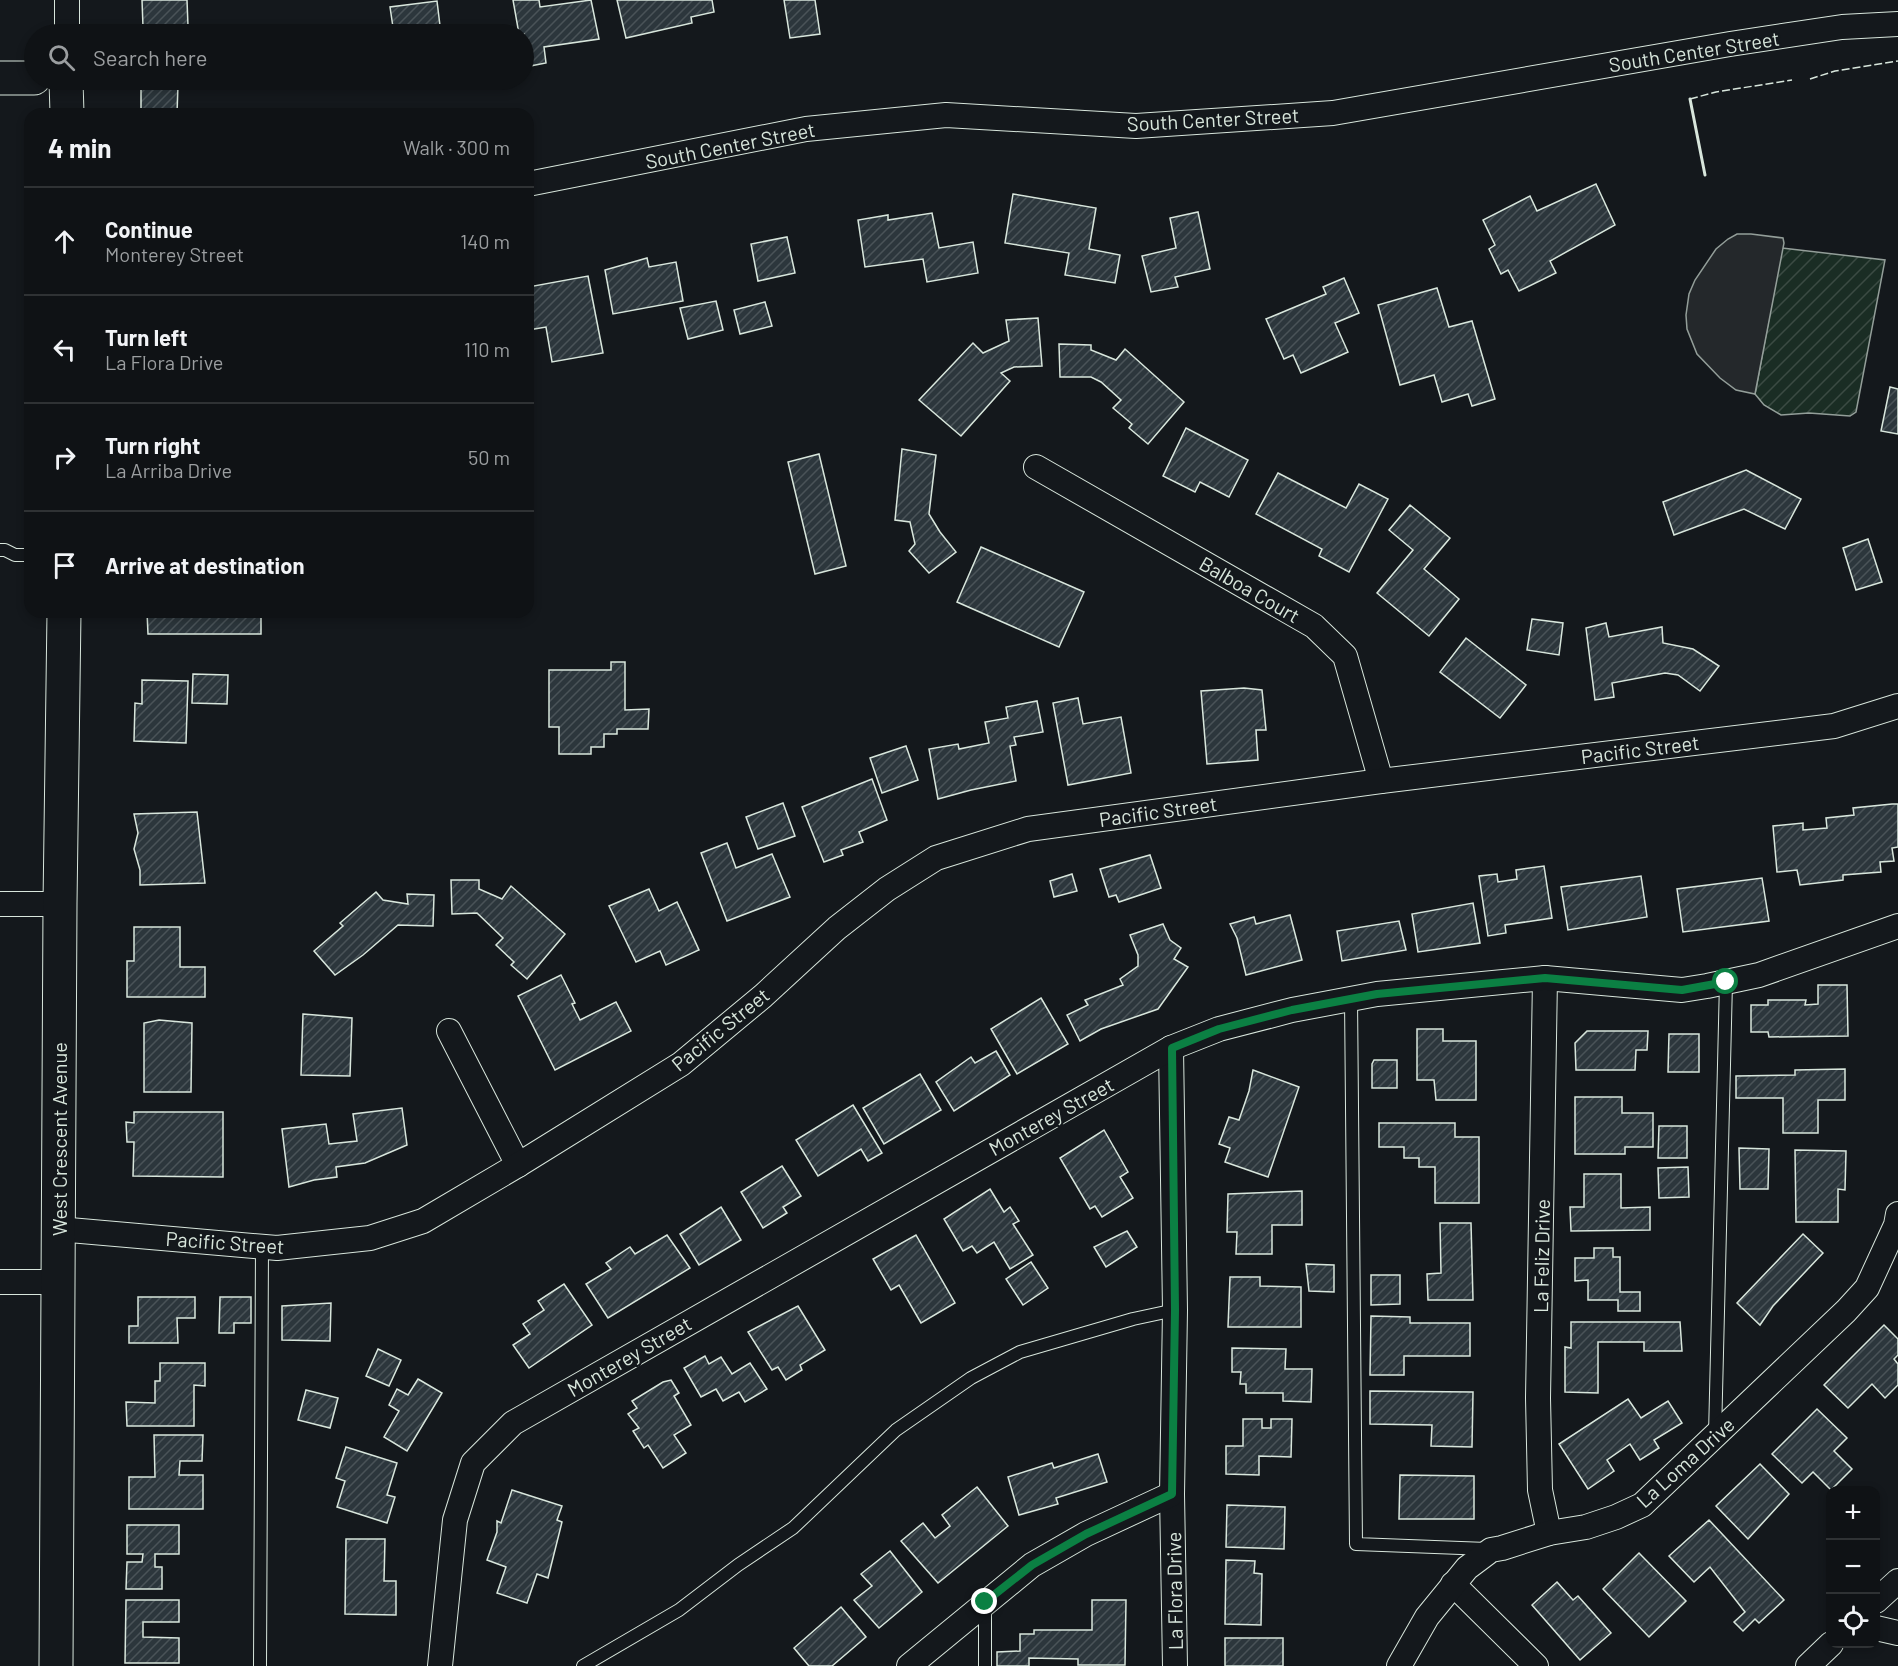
<!DOCTYPE html>
<html lang="en">
<head>
<meta charset="utf-8">
<style>
	:root { --surface:#0f1215; --page:#1d2022; --text:#f1f3f6; --muted:#9b9ea0; --line:#2f3234 }
	body { margin:0; font-family:Barlow,sans-serif; background:var(--page); color:var(--text) }
	.controls { position:absolute; right:18px; bottom:18px; display:grid; overflow:hidden; border-radius:12px; box-shadow:0 3px 9px #0003 }
	.controls button { width:54px; height:54px; display:grid; place-items:center; padding:0; border:0; border-bottom:2px solid var(--line); background:var(--surface); color:var(--text); font:30px sans-serif }
	.stop { position:absolute; width:18px; height:18px; margin:-14px; border:4px solid #0b8043; border-radius:50%; background:#fff }
	.stop.end { background:#0b8043; border-color:#fff; box-shadow:0 2px 6px #0008 }
	.list { margin:0; padding:0; list-style:none }
	h2 { display:flex; justify-content:space-between; align-items:center; height:78px; margin:0; padding:0 24px; font-size:26px }
	h2 small { font-size:20px; font-weight:400; color:var(--muted) }
	.list li { display:grid; grid-template-columns:39px 1fr auto; gap:18px; align-items:center; box-sizing:border-box; height:108px; padding:0 24px; border-top:2px solid var(--line) }
	.list b { display:block; font-size:22px; white-space:nowrap }
	.list p { margin:0; font-size:20px; white-space:nowrap; color:var(--muted) }
	.list em { font-size:20px; font-style:normal; color:var(--muted) }
	.icon { flex:none; width:33px; height:33px; fill:none; stroke:currentColor; stroke-width:2; stroke-linecap:round; stroke-linejoin:round }
	.map { position:relative; flex:none; width:1898px; height:1666px; overflow:hidden }
	.search { position:absolute; background:var(--surface); box-shadow:0 3px 9px #0003; left:24px; top:24px; width:510px; height:66px; display:flex; align-items:center; gap:15px; box-sizing:border-box; padding:0 21px; border-radius:33px; color:var(--muted); font-size:22px }
	.panel { position:absolute; background:var(--surface); box-shadow:0 3px 9px #0003; left:24px; top:108px; width:510px; height:510px; border-radius:18px }
	.map>svg:first-child { display:block }
	.garden { fill:url(#garden-furrows); stroke:#939e99; stroke-width:1.5 }
	.parking { fill:#24282b; stroke:#939e99; stroke-width:1.5 }
	.building { fill:url(#building-hatch); stroke:#d8e6dc; stroke-width:1.5 }
	.lines { fill:none; stroke-linecap:round; stroke-linejoin:round }
	.lane-casing { stroke:#d8e6dc; stroke-width:14 }
	.street-casing { stroke:#d8e6dc; stroke-width:26 }
	.secondary-casing { stroke:#d8e6dc; stroke-width:35 }
	.lane { stroke:#14181c; stroke-width:12 }
	.street { stroke:#14181c; stroke-width:24 }
	.secondary { stroke:#14181c; stroke-width:33 }
	.fence { stroke:#d8e6dc; stroke-width:1.5; stroke-dasharray:8 3; stroke-linecap:butt }
	.wall { stroke:#d8e6dc; stroke-width:3 }
	.route { stroke:#0b8043; stroke-width:8 }
	.labels { text-anchor:middle; dominant-baseline:central; stroke-width:4.5; stroke-linejoin:round; paint-order:stroke }
	.street-label { font-size:20px; fill:#d8e6dc; stroke:#14181c }
</style>
</head>
<body>
<div class="map">
<svg width="1898" height="1666" viewBox="0 0 1898 1666">
	<defs>
		<pattern id="garden-furrows" width="10" height="10" patternUnits="userSpaceOnUse" patternTransform="scale(1.5)"><rect width="10" height="10" fill="#1a2d24"/><path d="M-1 1l2-2M0 10L10 0M9 11l2-2" fill="none" stroke="#3b4b43"/></pattern>
		<pattern id="building-hatch" width="6" height="6" patternUnits="userSpaceOnUse" patternTransform="scale(1.5)"><rect width="6" height="6" fill="#2c363c"/><path d="M-1 1l2-2M0 6l6-6M5 7l2-2" fill="none" stroke="#4a5358"/></pattern>
	</defs>
	<rect width="100%" height="100%" fill="#14181c"/>
	<path class="garden" d="M1782 248 1885 260 1856 412 1850 416 1809 413 1781 415 1764 405 1755 394Z"/>
	<path class="parking" d="M1737 234H1751L1783 238 1784 243 1755 394 1736 390 1720 378 1697 354 1687 329 1686 315 1689 294 1695 280 1716 249 1728 239Z"/>
	<g class="building">
		<path d="M142 0H187L188 26 143 27Z"/>
		<path d="M513 0H539L540 7 591 0 599 39 544 47 546 63 530 66 527 48 524 49V34H519Z"/>
		<path d="M617 0H712L714 12 691 17 692 23 626 38Z"/>
		<path d="M784 0H815L820 34 790 38Z"/>
		<path d="M437 1 441 34H394L390 7Z"/>
		<path d="M141 80H202V85H178L177 114H141Z"/>
		<path d="M1596 184 1615 225 1550 261 1556 273 1519 291 1508 270 1501 274 1489 249 1495 245 1483 220 1530 196 1537 211Z"/>
		<path d="M1013 194 1096 208 1089 249 1120 255 1115 283 1065 275 1069 253 1005 243Z"/>
		<path d="M1198 212 1210 269 1175 277 1178 287 1151 292 1142 256 1176 248 1170 218Z"/>
		<path d="M932 213 939 248 973 242 978 273 927 282 923 259 865 267 858 220 888 215V220Z"/>
		<path d="M787 237 795 273 758 281 751 244Z"/>
		<path d="M647 258 649 267 676 262 683 301 613 314 605 270Z"/>
		<path d="M588 276 603 353 552 362 546 327 528 330V287Z"/>
		<path d="M1344 278 1359 313 1335 323 1348 352 1301 373 1293 355 1284 359 1266 319 1326 294 1323 287Z"/>
		<path d="M1437 288 1449 327 1472 321 1495 399 1472 406 1468 394 1442 402 1434 375 1400 385 1378 305Z"/>
		<path d="M716 301 723 330 688 339 680 308Z"/>
		<path d="M765 302 772 326 740 334 734 310Z"/>
		<path d="M1038 318 1042 366 1014 367 1001 373 1010 381 961 436 919 400 973 343 983 353 1009 341 1006 320Z"/>
		<path d="M1059 344 1091 345V350L1116 360 1125 349 1184 402 1148 444 1129 428 1132 424 1113 408 1121 400 1101 382 1091 377H1060Z"/>
		<path d="M1890 387 1898 389V434L1881 431Z"/>
		<path d="M1186 428 1248 460 1229 497 1200 482 1195 492 1163 476Z"/>
		<path d="M902 449 936 455 929 514 940 532 956 552 929 573 909 551 915 544 910 522 895 520Z"/>
		<path d="M819 454 846 566 815 574 788 462Z"/>
		<path d="M1746 470 1801 499 1785 529 1744 509 1674 535 1663 502Z"/>
		<path d="M1278 473 1346 508 1359 484 1388 499 1349 572 1319 556 1322 549 1256 514Z"/>
		<path d="M1410 505 1450 538 1424 569 1459 599 1429 636 1377 593 1413 550 1389 530Z"/>
		<path d="M1868 539 1882 582 1856 590 1843 548Z"/>
		<path d="M981 547 1084 592 1059 647 957 602Z"/>
		<path d="M147 612H261V634H148Z"/>
		<path d="M1532 619 1563 623 1559 655 1527 650Z"/>
		<path d="M1606 623 1609 637 1662 627 1663 643 1693 649 1719 666 1700 691 1678 675 1665 673 1612 683 1614 697 1595 700 1586 628Z"/>
		<path d="M1466 638 1526 685 1500 718 1440 672Z"/>
		<path d="M611 662H625V710L649 709 648 729H617V734H604V747H591V754H559V727H549V670H611Z"/>
		<path d="M193 674 228 675 227 704 192 703Z"/>
		<path d="M142 680 188 681 186 743 134 741 135 703 142 704Z"/>
		<path d="M1244 688 1262 690 1266 730H1256L1258 760 1207 764 1201 691Z"/>
		<path d="M1078 698 1083 724 1121 717 1131 773 1068 785 1053 703Z"/>
		<path d="M1037 701 1043 732 1014 737 1016 745 1010 746 1016 781 971 790 938 799 929 749 958 744 959 749 989 743 985 722 1008 718 1006 707Z"/>
		<path d="M906 746 918 780 882 793 870 758Z"/>
		<path d="M872 779 887 820 859 832 863 842 841 850 843 855 824 862 802 807Z"/>
		<path d="M783 803 795 836 758 849 746 817Z"/>
		<path d="M1892 804H1898V847L1892 848 1894 861 1880 862 1881 872 1843 875V880L1800 885 1797 870 1777 872 1773 826 1803 823V830L1827 828 1826 818 1854 815 1853 808Z"/>
		<path d="M197 812 205 883 140 885V870L134 849 138 833 134 814Z"/>
		<path d="M727 843 736 868 772 854 790 897 727 921 701 853Z"/>
		<path d="M1150 855 1161 888 1119 902 1116 895 1109 897 1100 869Z"/>
		<path d="M1544 866 1552 918 1505 925 1506 933 1488 936 1479 876 1497 874 1498 882 1517 879 1516 870Z"/>
		<path d="M1072 874 1077 891 1054 897 1050 881Z"/>
		<path d="M1641 876 1647 917 1568 930 1561 887Z"/>
		<path d="M1762 878 1769 921 1683 932 1677 889Z"/>
		<path d="M451 880H479V889L502 899 511 886 565 934 527 979 511 965 514 962 496 945 503 938 477 913 452 914Z"/>
		<path d="M649 889 659 911 677 902 699 950 666 965 660 951 636 962 609 906Z"/>
		<path d="M376 892 383 900 408 904 407 894 434 895 433 926 398 925 363 955 335 975 314 951 343 926 340 923Z"/>
		<path d="M1473 903 1480 943 1418 952 1412 914Z"/>
		<path d="M1290 915 1302 960 1246 975 1237 938 1230 924 1254 917 1256 924Z"/>
		<path d="M1399 921 1406 950 1342 961 1337 931Z"/>
		<path d="M1163 924 1170 940 1181 948 1174 959 1188 967 1158 1009 1101 1029 1080 1041 1067 1015 1088 1005 1085 1000 1123 985 1120 979 1138 966V955L1130 935Z"/>
		<path d="M134 927H180V967H205V997H127V961H134Z"/>
		<path d="M561 975 575 1003 572 1004 580 1020 616 1002 631 1031 555 1070 518 996Z"/>
		<path d="M1818 985H1847L1848 1036 1769 1037 1768 1032H1751V1005H1768V1000H1806L1805 1005 1818 1004Z"/>
		<path d="M1041 998 1068 1044 1017 1074 991 1029Z"/>
		<path d="M303 1014 352 1018 350 1076 301 1075Z"/>
		<path d="M159 1020 192 1023 191 1092H144V1023Z"/>
		<path d="M1417 1029H1443V1041H1476V1100H1436L1434 1080H1417Z"/>
		<path d="M1587 1031H1648L1647 1050H1636L1635 1070H1576L1575 1043Z"/>
		<path d="M1669 1034H1699V1072H1668Z"/>
		<path d="M996 1051 1010 1075 954 1111 936 1082 971 1057 975 1063Z"/>
		<path d="M1374 1060H1397V1088H1372V1064Z"/>
		<path d="M1845 1069V1100H1818V1133H1783V1098H1736V1076L1795 1075V1070Z"/>
		<path d="M1253 1070 1299 1087 1268 1177 1225 1162 1230 1148 1219 1144 1229 1117 1239 1120 1249 1091Z"/>
		<path d="M920 1074 941 1110 884 1144 863 1108Z"/>
		<path d="M1575 1097H1622V1113H1653V1147H1625V1154H1575Z"/>
		<path d="M853 1105 882 1153 868 1161 861 1149 818 1176 796 1140Z"/>
		<path d="M402 1108 407 1145 365 1163 336 1167 337 1177 314 1180 289 1187 282 1129 326 1124 329 1144 357 1141 353 1114Z"/>
		<path d="M134 1112H223V1177L133 1176 134 1142H127L126 1122 134 1123Z"/>
		<path d="M1379 1123H1455V1137H1479V1203H1435V1167H1419V1158H1404V1147H1379Z"/>
		<path d="M1659 1126H1687V1158H1658Z"/>
		<path d="M1104 1130 1128 1172 1120 1177 1133 1198 1102 1217 1095 1206 1090 1209 1060 1158Z"/>
		<path d="M1739 1148 1769 1149 1768 1189H1740Z"/>
		<path d="M1795 1150 1846 1151 1845 1190 1838 1189V1222H1796Z"/>
		<path d="M782 1166 801 1196 783 1207 787 1213 763 1228 741 1192Z"/>
		<path d="M1688 1167 1689 1197 1659 1198 1658 1168Z"/>
		<path d="M1584 1174H1621V1208L1650 1207V1230L1571 1231 1570 1207H1584Z"/>
		<path d="M990 1189 1004 1212 1010 1207 1019 1221 1013 1224 1033 1255 1010 1269 994 1242 977 1253 972 1246 963 1251 944 1219Z"/>
		<path d="M1302 1191V1225H1272V1254H1236L1237 1232H1227L1228 1194Z"/>
		<path d="M721 1207 741 1240 699 1265 680 1234Z"/>
		<path d="M1440 1223H1471L1473 1300H1428L1427 1274 1441 1273Z"/>
		<path d="M1127 1231 1137 1247 1106 1267 1094 1247Z"/>
		<path d="M1803 1234 1823 1253 1773 1306 1760 1325 1737 1303Z"/>
		<path d="M667 1235 690 1268 608 1318 586 1284 611 1269 606 1263 630 1247 635 1254Z"/>
		<path d="M916 1235 955 1303 921 1323 899 1285 891 1290 873 1259Z"/>
		<path d="M1594 1248H1613V1257H1620V1292H1640V1311H1618V1300H1588V1280L1575 1281V1258H1594Z"/>
		<path d="M1031 1262 1048 1288 1023 1305 1006 1279Z"/>
		<path d="M1306 1264 1334 1265V1292L1309 1291Z"/>
		<path d="M1371 1275H1400V1304L1371 1305Z"/>
		<path d="M1230 1277H1260V1286L1301 1287V1327H1228Z"/>
		<path d="M564 1284 592 1325 529 1368 513 1345 530 1334 523 1324 544 1310 538 1301Z"/>
		<path d="M138 1297H195V1318H177L178 1343H129V1326H138Z"/>
		<path d="M220 1297H251V1323H234V1333H219Z"/>
		<path d="M331 1303 330 1341 282 1340V1306Z"/>
		<path d="M798 1306 825 1350 800 1365 802 1370 786 1380 778 1367 772 1370 748 1332Z"/>
		<path d="M1371 1316 1410 1317V1323H1470V1356H1404V1375H1370Z"/>
		<path d="M1571 1322H1680L1682 1351H1644V1342H1598V1393L1565 1392V1347L1571 1348Z"/>
		<path d="M1884 1325 1898 1339V1355L1894 1359 1898 1364V1385L1885 1398 1872 1384 1848 1408 1824 1385Z"/>
		<path d="M1232 1348 1286 1349 1285 1369H1312L1311 1402 1283 1401V1393H1246V1384H1240L1241 1372H1232Z"/>
		<path d="M378 1349 401 1360 389 1386 366 1376Z"/>
		<path d="M705 1356 709 1364 721 1357 732 1374 750 1363 767 1389 745 1402 739 1392 723 1401 716 1389 701 1397 684 1368Z"/>
		<path d="M160 1363H205V1386L194 1385V1426H127L126 1402 155 1403V1381H160Z"/>
		<path d="M418 1379 442 1393 407 1451 384 1437 399 1411 389 1405 397 1389 408 1395Z"/>
		<path d="M671 1380 679 1393 674 1396 691 1425 674 1435 686 1453 663 1468 648 1445 644 1448 633 1431 639 1428 628 1414 637 1408 632 1401 663 1382Z"/>
		<path d="M306 1390 338 1398 330 1428 298 1420Z"/>
		<path d="M1370 1391 1473 1392 1472 1447 1431 1446 1432 1425 1370 1424Z"/>
		<path d="M1628 1399 1641 1418 1668 1401 1682 1423 1654 1440 1659 1448 1640 1460 1630 1444 1607 1460 1614 1471 1588 1489 1559 1444Z"/>
		<path d="M1817 1409 1847 1438 1834 1451 1852 1469 1831 1490 1813 1472 1802 1483 1772 1454Z"/>
		<path d="M1243 1419H1262V1428H1271V1419H1292L1291 1457 1259 1456V1475L1226 1474V1446H1243Z"/>
		<path d="M154 1435H203L202 1461H180L179 1475H203V1509H129V1477H155Z"/>
		<path d="M346 1447 397 1463 387 1495 395 1497 387 1523 337 1507 345 1481 336 1478Z"/>
		<path d="M1098 1454 1107 1482 1056 1498 1058 1504 1019 1515 1008 1477 1052 1463 1054 1468Z"/>
		<path d="M1760 1464 1789 1494 1748 1539 1716 1506Z"/>
		<path d="M1400 1475 1474 1476V1519H1399Z"/>
		<path d="M977 1487 1008 1526 938 1583 901 1541 923 1523 935 1538 950 1526 942 1515Z"/>
		<path d="M512 1490 562 1506 557 1520 562 1522 548 1578 537 1574 527 1603 497 1593 506 1567 487 1560 497 1532V1521L501 1523Z"/>
		<path d="M1227 1505 1285 1507 1284 1549 1226 1547Z"/>
		<path d="M1709 1520 1784 1600 1759 1623 1755 1619 1743 1631 1734 1622 1745 1612 1710 1567 1694 1582 1669 1556Z"/>
		<path d="M127 1525H179V1554H155V1567H162V1589H126L127 1562H142L143 1554H127Z"/>
		<path d="M346 1539H385L384 1581H396V1615L345 1614Z"/>
		<path d="M890 1551 922 1592 879 1628 854 1600 872 1586 861 1574Z"/>
		<path d="M1639 1553 1686 1601 1649 1637 1603 1589Z"/>
		<path d="M1226 1560 1255 1561 1254 1573 1262 1574 1261 1625 1225 1624Z"/>
		<path d="M1557 1582 1573 1600 1578 1596 1611 1633 1580 1660 1532 1605Z"/>
		<path d="M126 1600H179V1622H143V1637L179 1638V1663H125Z"/>
		<path d="M1092 1600H1126L1125 1665H1078V1659L1029 1658V1666H997V1652L1020 1651V1634H1034V1630H1092Z"/>
		<path d="M841 1607 866 1637 832 1666H809L794 1648Z"/>
		<rect x="1225" y="1638" width="58" height="28"/>
	</g>
	<g class="lines">
		<g class="lane-casing">
			<g id="lane">
				<path d="M0 550H5L15 555H30"/>
				<path d="M1351 998 1356 1544 1487 1549"/>
				<path d="M1715 1435 1726 982"/>
				<path d="M260 1666 262 1247"/>
				<path d="M583 1666 679 1610 738 1565 793 1528 896 1430 971 1378 1020 1352 1133 1319 1175 1310"/>
				<path d="M985 1666V1603"/>
			</g>
		</g>
		<g class="street-casing">
			<g id="street">
				<path d="M67 34V0"/>
				<path d="M528 184 806 129 946 115 1136 126 1333 113 1730 44 1842 27 1898 24"/>
				<path d="M1036 467 1314 626 1345 656 1381 781"/>
				<path d="M0 904H60"/>
				<path d="M1545 978 1538 1398 1540 1490 1549 1533"/>
				<path d="M449 1031 518 1165"/>
				<path d="M1171 1048 1175 1310 1172 1494 1175 1666"/>
				<path d="M58 1229 277 1248 370 1238 423 1221 518 1165 681 1064 763 996 837 928 887 889 936 858 1028 829 1381 781 1834 726 1898 706"/>
				<path d="M0 1282H58"/>
				<path d="M1453 1584 1536 1666"/>
				<path d="M1876 1601 1898 1581"/>
				<path d="M1876 1628 1898 1633"/>
				<path d="M440 1666 455 1520 473 1463 513 1423 1171 1048 1219 1029 1292 1010 1377 994 1545 978 1682 990 1707 986 1759 975 1898 926"/>
				<path d="M909 1666 1032 1565 1086 1534 1172 1494"/>
				<path d="M1399 1666 1427 1617 1467 1568 1491 1550 1502 1548 1549 1533 1586 1527 1616 1517 1642 1505 1846 1311 1867 1288 1896 1225 1898 1214"/>
				<path d="M1808 1666 1831 1644"/>
			</g>
		</g>
		<g class="secondary-casing">
			<g id="secondary">
				<path d="M0 78H34"/>
				<path d="M66 80 67 114"/>
				<path d="M56 1666 60 904 64 612"/>
			</g>
		</g>
		<use href="#lane" class="lane"/>
		<use href="#street" class="street"/>
		<use href="#secondary" class="secondary"/>
		<g class="fence">
			<path d="M1810 79 1835 71 1898 61"/>
			<path d="M1690 99 1716 92 1792 80"/>
		</g>
		<path class="wall" d="M1690 99 1705 175"/>
	</g>
	<g class="lines">
		<path class="route" d="M985 1602 1032 1565 1086 1534 1172 1494 1175 1310 1172 1048 1219 1029 1292 1010 1377 994 1545 978 1682 990 1726 982"/>
	</g>
	<g class="labels">
		<g class="street-label">
			<text transform="translate(1694 51) rotate(-9)">South Center Street</text>
			<text transform="translate(1213 119) rotate(-3)">South Center Street</text>
			<text transform="translate(730 145) rotate(-11)">South Center Street</text>
			<text transform="translate(1250 589) rotate(30)">Balboa Court</text>
			<text transform="translate(1640 749) rotate(-7)">Pacific Street</text>
			<text transform="translate(1158 811) rotate(-8)">Pacific Street</text>
			<text transform="translate(720 1029) rotate(-39)">Pacific Street</text>
			<text transform="translate(1051 1116) rotate(-29)">Monterey Street</text>
			<text transform="translate(59 1139) rotate(-90)">West Crescent Avenue</text>
			<text transform="translate(225 1242) rotate(4)">Pacific Street</text>
			<text transform="translate(1541 1256) rotate(-89)">La Feliz Drive</text>
			<text transform="translate(629 1356) rotate(-30)">Monterey Street</text>
			<text transform="translate(1685 1462) rotate(-42)">La Loma Drive</text>
			<text transform="translate(1174 1591) rotate(-91)">La Flora Drive</text>
		</g>
	</g>
</svg>
<div class="controls">
<button>+</button>
<button>−</button>
<button><svg class="icon" aria-label="locate" viewBox="0 0 24 24"><circle cx="12" cy="12" r="6"/><path d="M12 2v4M12 18v4M2 12h4M18 12h4"/></svg></button>
</div>
<div class="stop" style="left:1726px;top:982px"></div>
<div class="stop end" style="left:985px;top:1602px"></div>
<div class="search"><svg class="icon" aria-label="search" viewBox="0 0 24 24"><circle cx="10" cy="10" r="6"/><path d="M15 15l6 6"/></svg>Search here</div>
<section class="panel">
<h2>4 min<small>Walk · 300 m</small></h2>
<ul class="list">
<li><svg class="icon" aria-label="ahead" viewBox="0 0 24 24"><path d="M12 20V5M6 11l6-6 6 6"/></svg><div><b>Continue</b><p>Monterey Street</p></div><em>140 m</em></li>
<li><svg class="icon" aria-label="left" viewBox="0 0 24 24"><path d="M17 20v-9H6M10 6l-5 5 5 5"/></svg><div><b>Turn left</b><p>La Flora Drive</p></div><em>110 m</em></li>
<li><svg class="icon" aria-label="right" viewBox="0 0 24 24"><path d="M7 20v-9h11M14 6l5 5-5 5"/></svg><div><b>Turn right</b><p>La Arriba Drive</p></div><em>50 m</em></li>
<li><svg class="icon" aria-label="arrive" viewBox="0 0 24 24"><path d="M6 21V4h12l-3 4 3 4H6"/></svg><div><b>Arrive at destination</b></div></li>
</ul>
</section>
</div>
</body>
</html>
